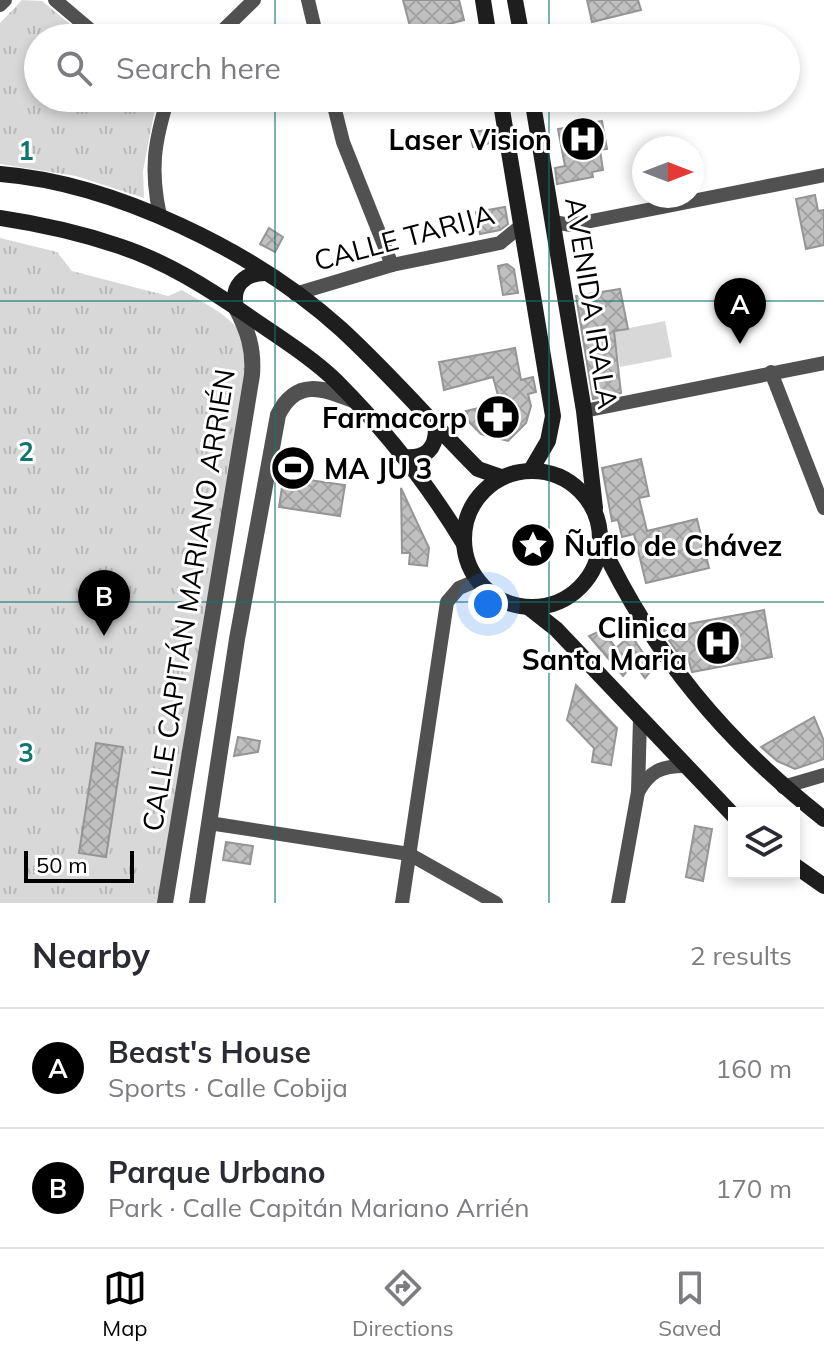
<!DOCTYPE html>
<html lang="en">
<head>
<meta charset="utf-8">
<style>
	:root { --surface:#fff; --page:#f2f2f3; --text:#2b2b33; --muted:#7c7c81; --line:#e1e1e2; --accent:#000 }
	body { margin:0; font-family:Mulish,sans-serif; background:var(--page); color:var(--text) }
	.controls { position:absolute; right:24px; bottom:24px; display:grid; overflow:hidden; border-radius:0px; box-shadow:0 4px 12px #0003 }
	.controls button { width:72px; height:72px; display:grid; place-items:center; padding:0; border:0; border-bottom:2px solid var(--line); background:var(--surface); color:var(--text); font:40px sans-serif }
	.compass { position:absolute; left:632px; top:136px; width:72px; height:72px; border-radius:50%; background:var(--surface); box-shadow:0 4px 12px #0003; rotate:90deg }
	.scale { position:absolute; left:24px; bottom:20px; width:110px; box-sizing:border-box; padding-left:8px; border:4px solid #000; border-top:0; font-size:22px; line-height:28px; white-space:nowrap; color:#000; -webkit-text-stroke:6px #fff; paint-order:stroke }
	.you { position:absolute; left:488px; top:604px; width:28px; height:28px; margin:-20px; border:6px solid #fff; border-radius:50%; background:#1a73e8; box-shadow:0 0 0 12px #1a73e833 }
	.badge { display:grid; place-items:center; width:52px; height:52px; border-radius:50%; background:var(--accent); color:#fff; font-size:26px; font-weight:700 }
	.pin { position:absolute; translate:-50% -66px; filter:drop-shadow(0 2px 4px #0008) }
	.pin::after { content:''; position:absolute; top:42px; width:28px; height:24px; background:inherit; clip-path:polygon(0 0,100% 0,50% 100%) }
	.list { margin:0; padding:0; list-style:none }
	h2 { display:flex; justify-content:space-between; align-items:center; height:104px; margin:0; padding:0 32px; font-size:34px }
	h2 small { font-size:26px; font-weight:400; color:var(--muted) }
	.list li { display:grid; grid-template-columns:52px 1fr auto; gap:24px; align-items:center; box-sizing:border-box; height:120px; padding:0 32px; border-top:2px solid var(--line) }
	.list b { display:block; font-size:30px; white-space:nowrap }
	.list p { margin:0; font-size:26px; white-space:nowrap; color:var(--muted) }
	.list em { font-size:26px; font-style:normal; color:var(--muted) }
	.icon { flex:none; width:44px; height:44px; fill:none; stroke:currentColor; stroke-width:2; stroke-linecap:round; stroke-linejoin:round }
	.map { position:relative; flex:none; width:824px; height:903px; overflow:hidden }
	.search { position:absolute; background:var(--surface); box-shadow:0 4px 12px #0003; left:24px; right:24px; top:24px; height:88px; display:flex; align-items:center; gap:20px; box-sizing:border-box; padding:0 28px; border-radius:44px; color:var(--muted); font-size:30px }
	.sheet { height:344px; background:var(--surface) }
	nav { display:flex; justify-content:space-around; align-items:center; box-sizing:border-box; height:112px; border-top:2px solid var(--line); background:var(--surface); font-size:22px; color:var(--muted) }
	nav a { display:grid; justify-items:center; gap:4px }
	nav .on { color:var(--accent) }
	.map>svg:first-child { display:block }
	.park { fill:url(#park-tufts) }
	.pitch { fill:#d8d8d8 }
	.building { fill:url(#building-cross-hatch); stroke:#959595; stroke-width:2 }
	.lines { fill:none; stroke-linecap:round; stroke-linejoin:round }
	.minor { stroke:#515151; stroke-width:14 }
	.tertiary { stroke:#515151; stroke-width:16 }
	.secondary { stroke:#1e1e1e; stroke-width:16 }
	.grid { fill:none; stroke:#0f766e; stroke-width:2; stroke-opacity:0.55 }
	.labels { text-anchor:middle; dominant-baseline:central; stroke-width:6; stroke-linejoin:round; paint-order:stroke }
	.poi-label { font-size:28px; font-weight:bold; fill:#000; stroke:#fff; text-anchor:end }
	.street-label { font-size:28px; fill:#000; stroke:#fff }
	.grid-label { font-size:26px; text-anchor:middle; font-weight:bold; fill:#0f766e; stroke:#fff; stroke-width:6; stroke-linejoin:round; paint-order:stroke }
</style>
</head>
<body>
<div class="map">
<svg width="824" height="903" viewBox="0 0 824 903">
	<defs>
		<pattern id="park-tufts" width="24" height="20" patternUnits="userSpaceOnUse" patternTransform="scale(2)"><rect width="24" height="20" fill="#d8d8d8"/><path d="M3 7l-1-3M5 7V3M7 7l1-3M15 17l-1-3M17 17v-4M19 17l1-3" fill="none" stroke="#b8b8b8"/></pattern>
		<pattern id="building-cross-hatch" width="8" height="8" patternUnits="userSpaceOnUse" patternTransform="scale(2)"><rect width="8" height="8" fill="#c0c0c0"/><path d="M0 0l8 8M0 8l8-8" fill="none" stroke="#a3a3a3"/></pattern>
	</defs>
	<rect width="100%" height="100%" fill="#fff"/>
	<g class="park">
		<path d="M22 0 42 1 87 38H38V98H157L143 171 144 198 76 176 0 164V23Z"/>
		<path d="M0 238 57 252 72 271 168 296 182 290C213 309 237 317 252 352L162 903H0Z"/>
	</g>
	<path class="pitch" d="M665 321 672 357 620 367 614 331Z"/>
	<g class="building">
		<path d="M403 0H459L464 20 412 34Z"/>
		<path d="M587 0H638L641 10 592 22Z"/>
		<path d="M602 121 607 149 600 150 603 170 592 172 593 177 557 184 555 168 565 166 558 129Z"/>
		<path d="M491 129 494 142 473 147 470 133Z"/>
		<path d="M815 195 818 211 824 210V245L806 249 796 199Z"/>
		<path d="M505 207 508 224 500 230 480 234 476 212Z"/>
		<path d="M269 228 283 237 275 252 260 244Z"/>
		<path d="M507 264 514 269 518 293 503 295 498 266Z"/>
		<path d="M620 289 628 329 614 331 621 393 593 399 576 296Z"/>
		<path d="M515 348 521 380 533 377 536 392 528 394 531 406 526 423 508 441 481 434 469 422 466 411 500 403 493 377 444 390 439 362Z"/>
		<path d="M284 455H303L302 479 345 485 340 516 279 507 285 467Z"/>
		<path d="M641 459 649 496 639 498 647 531 697 519 709 568 646 583 634 534 622 537 618 520 612 521 602 468Z"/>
		<path d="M401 488 429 548 427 566 409 564 410 553H402Z"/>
		<path d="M764 610 772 657 692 672 688 658 682 659 661 629Z"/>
		<path d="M602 630 616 648 631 635 653 668 645 678 634 663 623 676 589 636Z"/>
		<path d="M576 685 617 728 611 765 592 762 594 748 567 720Z"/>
		<path d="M814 717 824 741V759L795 769 777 761 761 747Z"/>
		<path d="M238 737 260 741 258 752 234 756Z"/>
		<path d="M96 743 123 747 106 857 79 853Z"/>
		<path d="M695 826 712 829 703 881 686 877Z"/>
		<path d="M226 842 253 846 250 864 223 860Z"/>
	</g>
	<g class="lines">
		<g class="minor">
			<path d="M55 0 100 38"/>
			<path d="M308 0 317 38"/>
			<path d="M0 5 5 0"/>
			<path d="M215 38 254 0"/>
			<path d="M332 98 343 142 392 265"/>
			<path d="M160 216C150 170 154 143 168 98"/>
			<path d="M553 222 571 225 824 175"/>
			<path d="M295 294 392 265 500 243 522 225"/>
			<path d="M771 372 824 508"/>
			<path d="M584 411 824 363"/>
			<path d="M783 787 824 775"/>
			<path d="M638 792C650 771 661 766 685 766"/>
			<path d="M209 823 409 854 496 903"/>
			<path d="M402 903 447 602 459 588 478 580"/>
			<path d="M618 903 638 792 640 719"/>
		</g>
		<g class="tertiary">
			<path d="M165 903 252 375C254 349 248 331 236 308"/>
			<path d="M197 903 237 639 278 415C296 378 322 388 353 400"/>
		</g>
		<g class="secondary">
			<path d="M483 0 489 38"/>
			<path d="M515 0 522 38"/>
			<path d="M500 98 553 416 548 441 531 470"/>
			<path d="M532 98 584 411 595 508"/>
			<path d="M0 174C114 183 256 252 341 329 389 373 432 423 478 469L501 477"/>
			<path d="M0 218C40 224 80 233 119 246 165 261 208 288 247 315 277 336 310 356 336 381 385 430 428 484 464 544"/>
			<path d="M236 308C231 286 244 273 265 273"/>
			<path d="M404 457C426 459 436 449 436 428"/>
			<circle cx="532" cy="539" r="68"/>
			<path d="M600 542C654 656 725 741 824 819"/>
			<path d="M528 607 556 629 734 816"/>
			<path d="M794 865 824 886"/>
		</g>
	</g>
	<path class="grid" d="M275 0V38M549 0V38M275 98V903M549 98V903M0 301H824M0 602H824"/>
	<defs>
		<g id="hospital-disc" transform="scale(2.3)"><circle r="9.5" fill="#000" stroke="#fff"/><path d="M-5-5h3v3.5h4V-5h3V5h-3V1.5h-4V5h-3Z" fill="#fff"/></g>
		<g id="pharmacy-disc" transform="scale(2.3)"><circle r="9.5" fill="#000" stroke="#fff"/><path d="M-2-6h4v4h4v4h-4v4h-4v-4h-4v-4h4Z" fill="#fff"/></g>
		<g id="stadium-disc" transform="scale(2.3)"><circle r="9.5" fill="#000" stroke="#fff"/><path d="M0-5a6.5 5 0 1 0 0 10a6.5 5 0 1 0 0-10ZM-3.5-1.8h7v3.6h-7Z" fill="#fff"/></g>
		<g id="sight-disc" transform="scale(2.3)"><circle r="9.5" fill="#000" stroke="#fff"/><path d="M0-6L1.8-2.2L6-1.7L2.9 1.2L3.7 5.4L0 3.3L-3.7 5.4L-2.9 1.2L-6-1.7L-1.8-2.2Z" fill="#fff"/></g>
	</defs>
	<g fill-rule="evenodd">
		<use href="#hospital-disc" x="583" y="139"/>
		<use href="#pharmacy-disc" x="498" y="417"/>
		<use href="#stadium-disc" x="293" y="468"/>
		<use href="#sight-disc" x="533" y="545"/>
		<use href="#hospital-disc" x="718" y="643"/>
	</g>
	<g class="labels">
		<g class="poi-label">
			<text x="552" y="139">Laser Vision</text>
			<text x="467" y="417">Farmacorp</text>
			<text x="324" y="468" text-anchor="start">MA JU 3</text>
			<text x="564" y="545" text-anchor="start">Ñuflo de Chávez</text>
			<text x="687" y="627">Clinica<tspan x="687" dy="32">Santa Maria</tspan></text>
		</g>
		<g class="street-label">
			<text transform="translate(404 237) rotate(-15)">CALLE TARIJA</text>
			<text transform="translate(592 303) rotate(81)">AVENIDA IRALA</text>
			<text transform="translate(188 600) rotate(-81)">CALLE CAPITÁN MARIANO ARRIÉN</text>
		</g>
	</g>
	<g class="grid-label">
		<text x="26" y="160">1</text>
		<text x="26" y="461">2</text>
		<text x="26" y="762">3</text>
	</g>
</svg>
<div class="controls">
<button><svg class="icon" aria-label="layers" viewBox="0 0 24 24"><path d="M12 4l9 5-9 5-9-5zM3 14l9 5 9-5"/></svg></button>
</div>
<svg class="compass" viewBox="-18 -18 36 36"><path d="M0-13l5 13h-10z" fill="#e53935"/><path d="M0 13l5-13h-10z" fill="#7c7c81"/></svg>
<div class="scale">50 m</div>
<div class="you"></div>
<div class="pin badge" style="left:740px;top:344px">A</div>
<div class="pin badge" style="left:104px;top:636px">B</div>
<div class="search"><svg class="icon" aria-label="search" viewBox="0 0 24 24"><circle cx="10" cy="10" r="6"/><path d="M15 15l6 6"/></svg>Search here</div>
</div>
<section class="sheet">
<h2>Nearby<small>2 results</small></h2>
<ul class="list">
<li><span class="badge">A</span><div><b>Beast's House</b><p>Sports · Calle Cobija</p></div><em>160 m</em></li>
<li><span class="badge">B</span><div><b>Parque Urbano</b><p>Park · Calle Capitán Mariano Arrién</p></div><em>170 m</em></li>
</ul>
</section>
<nav>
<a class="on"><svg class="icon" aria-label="map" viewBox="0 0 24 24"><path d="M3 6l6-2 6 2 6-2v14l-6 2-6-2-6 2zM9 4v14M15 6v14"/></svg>Map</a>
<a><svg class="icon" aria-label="directions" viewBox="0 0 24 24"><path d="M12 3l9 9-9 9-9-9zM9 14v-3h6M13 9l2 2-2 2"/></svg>Directions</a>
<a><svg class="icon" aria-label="saved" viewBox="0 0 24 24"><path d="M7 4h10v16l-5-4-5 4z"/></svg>Saved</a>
</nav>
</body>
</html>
